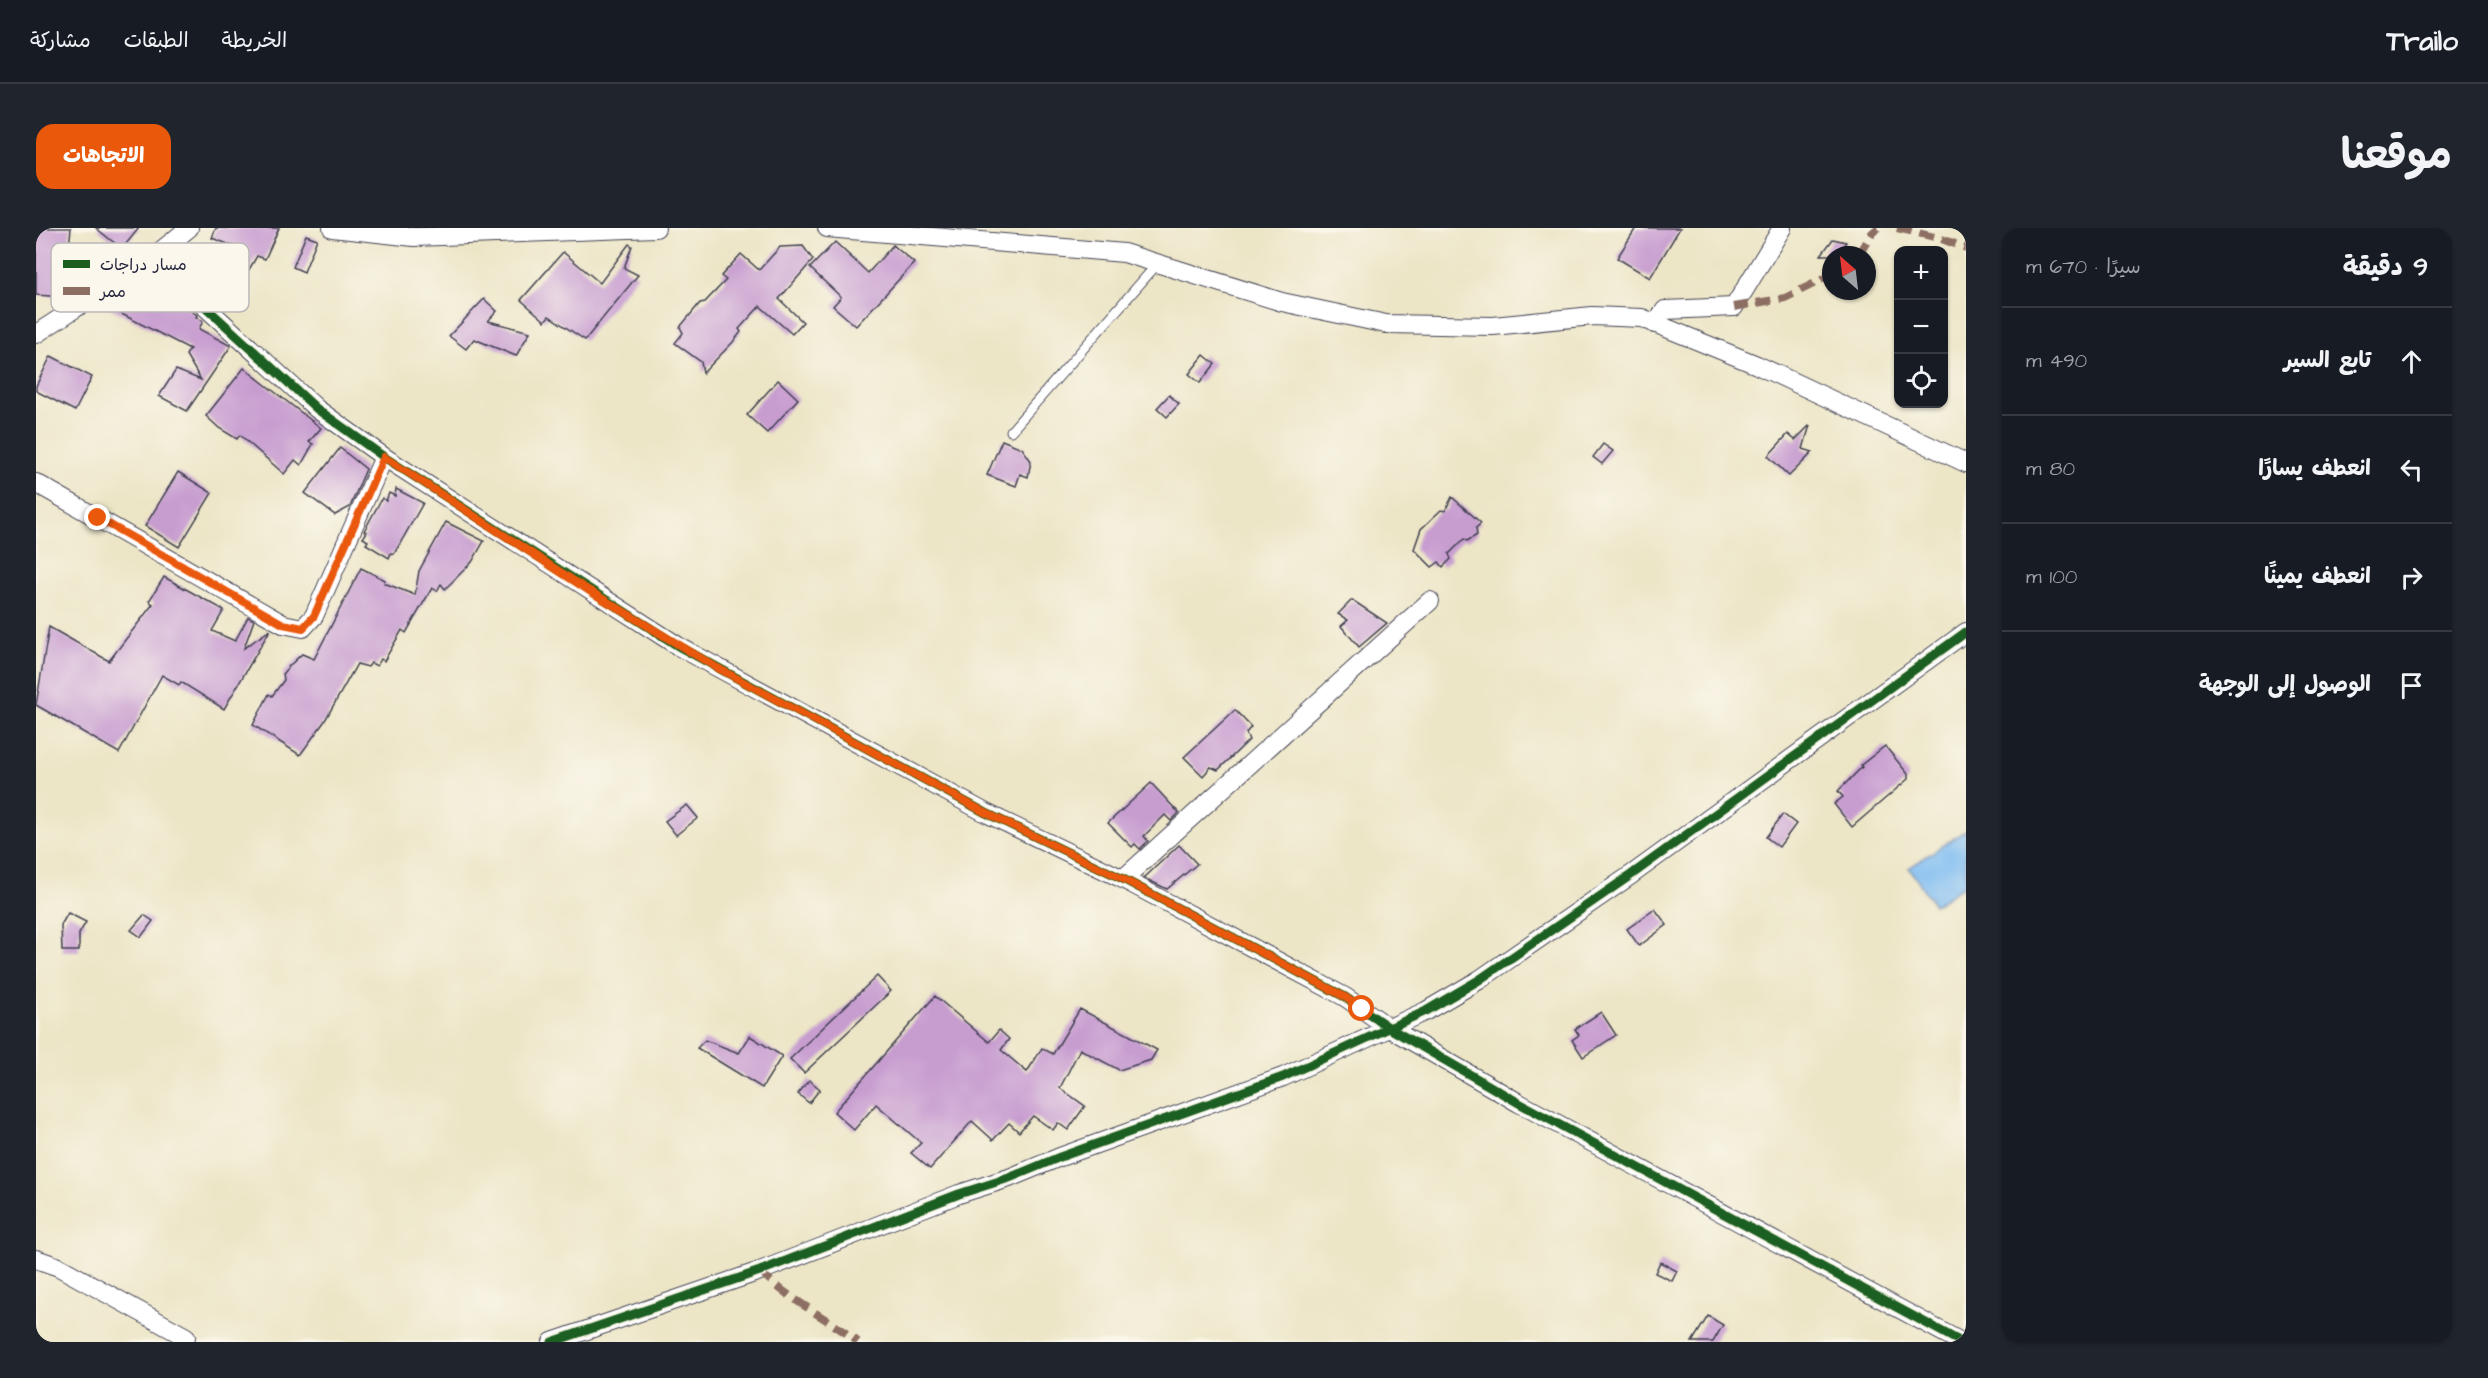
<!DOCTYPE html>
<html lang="ar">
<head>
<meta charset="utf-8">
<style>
	:root { --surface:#171b24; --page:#20242c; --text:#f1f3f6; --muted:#9ea1a6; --line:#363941; --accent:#ea580c }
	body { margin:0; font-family:"Architects Daughter","Playpen Sans Arabic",sans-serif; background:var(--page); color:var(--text); direction:rtl }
	.controls { position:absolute; right:18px; top:18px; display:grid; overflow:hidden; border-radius:12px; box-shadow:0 2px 4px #0004 }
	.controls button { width:54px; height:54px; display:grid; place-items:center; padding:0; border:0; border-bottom:2px solid var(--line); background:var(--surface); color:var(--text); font:30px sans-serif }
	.compass { position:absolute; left:1786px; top:18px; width:54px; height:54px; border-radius:50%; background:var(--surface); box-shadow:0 2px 4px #0004; rotate:332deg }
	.stop { position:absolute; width:18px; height:18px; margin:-14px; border:4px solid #ea580c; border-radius:50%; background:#fff }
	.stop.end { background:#ea580c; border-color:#fff; box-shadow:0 2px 6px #0008 }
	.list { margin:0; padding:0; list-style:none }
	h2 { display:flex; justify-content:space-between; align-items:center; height:78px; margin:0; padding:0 24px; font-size:26px }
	h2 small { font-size:20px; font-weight:400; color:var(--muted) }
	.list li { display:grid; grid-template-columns:39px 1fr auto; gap:18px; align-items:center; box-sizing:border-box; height:108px; padding:0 24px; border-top:2px solid var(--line) }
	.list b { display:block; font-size:22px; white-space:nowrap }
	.list em { font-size:20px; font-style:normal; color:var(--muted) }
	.icon { flex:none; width:33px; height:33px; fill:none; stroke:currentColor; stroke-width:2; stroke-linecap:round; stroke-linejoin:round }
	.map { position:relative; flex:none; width:1930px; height:1114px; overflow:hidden; direction:ltr; border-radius:18px }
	header { display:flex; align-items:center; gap:36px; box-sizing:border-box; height:84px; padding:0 30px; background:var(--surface); border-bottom:2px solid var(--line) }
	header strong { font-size:28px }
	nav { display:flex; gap:33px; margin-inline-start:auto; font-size:21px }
	.intro { display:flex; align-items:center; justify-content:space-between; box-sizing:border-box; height:144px; padding:0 36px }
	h1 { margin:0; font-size:42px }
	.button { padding:15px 27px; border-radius:18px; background:var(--accent); color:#fff; font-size:21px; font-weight:700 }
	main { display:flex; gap:36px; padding:0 36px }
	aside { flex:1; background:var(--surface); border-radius:18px; box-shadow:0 2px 4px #0004 }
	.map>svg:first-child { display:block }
	.water { fill:#7dbbf1; stroke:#506e96; stroke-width:1.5 }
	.building { fill:#c79dd0 }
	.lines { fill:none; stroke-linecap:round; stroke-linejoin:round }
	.lane-casing { stroke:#403f50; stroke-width:11 }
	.street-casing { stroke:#403f50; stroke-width:20 }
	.lane { stroke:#fff; stroke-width:9 }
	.street { stroke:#fff; stroke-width:18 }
	.quiet { stroke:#8d6e63; stroke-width:8; stroke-dasharray:15 8; stroke-linecap:butt }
	.cycleway-casing { stroke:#fbf7ec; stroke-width:13 }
	.cycleway { stroke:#1b5e20; stroke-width:9 }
	.route { stroke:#ea580c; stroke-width:8 }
	.key { fill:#fbf7ec; stroke:#bab7b7; stroke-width:1.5 }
	.key-label { font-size:16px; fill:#22223b }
</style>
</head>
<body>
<header>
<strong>Trailo</strong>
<nav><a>الخريطة</a><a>الطبقات</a><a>مشاركة</a></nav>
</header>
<div class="intro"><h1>موقعنا</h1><a class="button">الاتجاهات</a></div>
<main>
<aside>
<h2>9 دقيقة<small>سيرًا · 670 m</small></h2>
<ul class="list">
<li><svg class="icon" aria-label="ahead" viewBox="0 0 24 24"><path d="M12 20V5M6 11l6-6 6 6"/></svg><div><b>تابع السير</b></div><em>490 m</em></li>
<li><svg class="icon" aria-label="left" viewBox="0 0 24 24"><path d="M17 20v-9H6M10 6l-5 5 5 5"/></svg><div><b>انعطف يسارًا</b></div><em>80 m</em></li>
<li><svg class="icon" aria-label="right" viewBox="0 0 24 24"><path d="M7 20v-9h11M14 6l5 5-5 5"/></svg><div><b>انعطف يمينًا</b></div><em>100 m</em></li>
<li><svg class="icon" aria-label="arrive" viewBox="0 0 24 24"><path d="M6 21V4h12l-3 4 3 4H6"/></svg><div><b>الوصول إلى الوجهة</b></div></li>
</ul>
</aside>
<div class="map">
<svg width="1930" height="1114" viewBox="0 0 1930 1114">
	<rect width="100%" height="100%" fill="#fbf7ec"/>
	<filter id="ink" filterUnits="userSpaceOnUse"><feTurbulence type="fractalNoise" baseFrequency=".0167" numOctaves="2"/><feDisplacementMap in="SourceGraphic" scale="12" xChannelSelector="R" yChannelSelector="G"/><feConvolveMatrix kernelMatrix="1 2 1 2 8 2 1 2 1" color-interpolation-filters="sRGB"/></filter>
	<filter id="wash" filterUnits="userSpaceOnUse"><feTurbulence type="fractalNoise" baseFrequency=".008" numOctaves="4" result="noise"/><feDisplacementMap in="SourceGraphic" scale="24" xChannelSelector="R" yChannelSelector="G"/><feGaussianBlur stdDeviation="1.35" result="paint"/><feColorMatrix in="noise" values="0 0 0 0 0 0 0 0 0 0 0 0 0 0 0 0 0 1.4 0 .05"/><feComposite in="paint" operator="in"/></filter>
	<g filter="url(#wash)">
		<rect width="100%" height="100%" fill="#ece5c6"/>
		<path class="water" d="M1930 602V656L1898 677 1873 640Z"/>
		<g id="blocks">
			<g class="building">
				<path d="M0 0H35L28 69 0 67Z"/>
				<path d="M60 0H103L86 21Z"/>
				<path d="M180 0H243L229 31 221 28 211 45 189 32 197 18 176 10Z"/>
				<path d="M1600 0H1644L1614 50 1581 30Z"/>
				<path d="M270 7 281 11 268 44 257 39Z"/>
				<path d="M1797 11 1810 14 1801 27H1785Z"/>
				<path d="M799 14 832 45 857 17 878 35 820 98 797 78 805 69 774 40Z"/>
				<path d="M593 16 596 18 588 40 602 47 549 112 513 88 509 93 485 72 527 24 564 55Z"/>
				<path d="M767 18 777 32 743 71 767 94 756 106 724 78 703 101 705 104 697 114 667 145 665 134 639 115 647 105 644 99 664 75 669 74 690 52 685 48 705 26 723 42 744 19Z"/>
				<path d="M122 59 140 67 144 71 142 74 161 87 160 89 167 93 163 101 195 118 151 183 123 168 140 142 165 152 150 127 154 121 70 78H94L103 65Z"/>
				<path d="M448 71 461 83 452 93 494 104 480 128 438 111 430 121 413 108Z"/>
				<path d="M1168 127 1179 136 1164 155 1153 146Z"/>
				<path d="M15 128 56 149 39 183 0 163V158Z"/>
				<path d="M208 140 285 200 273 214 277 216 265 237 259 232 248 246 204 207 201 211 183 200 170 188Z"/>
				<path d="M742 152 762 171 731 205 711 187Z"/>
				<path d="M1133 167 1143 176 1131 189 1121 180Z"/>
				<path d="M1774 197 1767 221 1777 224 1753 248 1732 228 1752 206 1759 212Z"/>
				<path d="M966 212 986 220 995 233 992 249 984 246 980 258 951 247Z"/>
				<path d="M1567 216 1577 223 1566 236 1557 229Z"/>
				<path d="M304 220 330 241 314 279 299 287 269 265Z"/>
				<path d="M142 244 176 265 143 319 109 298Z"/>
				<path d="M360 261 387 275 358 326 355 325 353 330 330 316 332 313 327 310 331 304 328 303 346 270 350 273 353 265 359 268Z"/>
				<path d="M1416 269 1445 295 1440 300 1441 307 1431 313 1428 311 1413 326 1415 331 1407 339 1403 334 1396 339 1378 321 1385 301 1405 282 1409 283Z"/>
				<path d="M410 294 448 313 436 334 409 361 405 356 401 363 396 360 370 405 366 402 348 433 345 431 341 438 335 435 332 439 321 436 288 494 264 527 217 497 233 466 236 468 248 452 247 445 253 438 266 426 278 431 325 340 349 352 348 355 379 367 383 343Z"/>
				<path d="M128 349 188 382 176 403 199 413 212 389 218 392 208 420 234 402 188 481 145 454 143 457 126 447 83 525 0 477 13 399 73 433 117 376 113 373Z"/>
				<path d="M1316 372 1351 395 1323 419 1305 398 1312 392 1302 386Z"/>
				<path d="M1199 482 1215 499 1210 505 1213 512 1182 542 1175 539 1167 548 1148 529Z"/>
				<path d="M1849 518 1872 546V551L1816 599 1798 576 1807 569 1802 563 1826 539 1825 537Z"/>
				<path d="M1115 555 1143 585 1135 593 1129 587 1108 608 1112 613 1104 621 1099 616 1096 619 1072 595Z"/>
				<path d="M651 577 662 590 640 607 629 593Z"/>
				<path d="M1747 586 1760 596 1743 619 1730 609Z"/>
				<path d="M1143 617 1161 636 1131 661 1108 650Z"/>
				<path d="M1619 681 1631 697 1603 718 1591 701Z"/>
				<path d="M32 685 50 694 43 706V723H26L25 697Z"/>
				<path d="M108 687 117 693 105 709 95 702Z"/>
				<path d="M841 748 855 763 768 845 754 831Z"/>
				<path d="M899 768 953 814 963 802 973 811 965 822 991 844 1006 820 1017 826 1044 781 1121 822 1115 832 1083 842 1044 821 1024 860 1049 878 1032 902 1022 895 1017 902 997 888 983 904 973 895 957 912 936 893 894 941 875 925 885 915 840 876 818 902 798 884Z"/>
				<path d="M1565 784 1580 807 1547 829 1536 812 1543 807 1539 801Z"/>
				<path d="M714 808 746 828 726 860 661 820 669 812 703 825Z"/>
				<path d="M773 852 784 861 773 875 762 866Z"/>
				<path d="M1624 1034 1641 1043 1636 1053 1619 1045Z"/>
				<path d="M1672 1088 1687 1097 1677 1114H1656Z"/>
			</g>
		</g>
	</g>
	<g filter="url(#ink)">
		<use href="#blocks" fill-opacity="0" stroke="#403f50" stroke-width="1.5"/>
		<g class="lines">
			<g class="lane-casing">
				<path id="lane" d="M975 203 1123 34"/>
			</g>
			<g class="street-casing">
				<g id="street">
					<path d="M296 0 378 9 620 0"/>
					<path d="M791 0 1088 25 1246 74 1350 96 1457 98 1556 88 1606 90 1721 137 1930 235"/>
					<path d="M116 30 281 181 348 229 642 418 950 585 1087 651 1309 769 1355 801 1483 875 1925 1114"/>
					<path d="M1619 96 1629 82 1698 79 1746 0"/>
					<path d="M0 106 116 30 153 0"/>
					<path d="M0 255 247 396 267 400 278 388 348 229"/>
					<path d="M1087 651 1394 373"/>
					<path d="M0 1031 23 1039 150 1109"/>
					<path d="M516 1114 724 1043 923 966 973 950 1024 929 1247 849 1390 783 1443 752 1595 647 1930 404"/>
				</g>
			</g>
			<use href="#lane" class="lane"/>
			<use href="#street" class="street"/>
			<g class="quiet">
				<path d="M1861 0 1903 10 1930 20"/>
				<path d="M1823 27 1836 5 1842 0"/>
				<path d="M1698 79 1749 70 1795 47"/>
				<path d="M724 1043C753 1072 790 1089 822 1114"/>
			</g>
			<g class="cycleway-casing">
				<g id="cycleway">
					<path d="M116 30 281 181 348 229 642 418 950 585 1087 651 1309 769 1355 801 1483 875 1925 1114"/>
					<path d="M516 1114 724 1043 923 966 973 950 1024 929 1247 849 1390 783 1443 752 1595 647 1930 404"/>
				</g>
			</g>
			<use href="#cycleway" class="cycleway"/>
		</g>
	</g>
	<g class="lines" filter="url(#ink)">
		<path class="route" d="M62 290 247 396 267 400 278 388 348 229 552 362 678 438 950 585 1087 651 1309 769 1326 781"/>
	</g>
	<rect x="15" y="15" width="198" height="69" rx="9" class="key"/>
	<rect x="27" y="32" width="27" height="8" fill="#1b5e20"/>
	<rect x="27" y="59" width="27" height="8" fill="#8d6e63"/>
	<g class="key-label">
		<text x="64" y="42">مسار دراجات</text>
		<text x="64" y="69">ممر</text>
	</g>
</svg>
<div class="controls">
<button>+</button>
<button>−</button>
<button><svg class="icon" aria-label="locate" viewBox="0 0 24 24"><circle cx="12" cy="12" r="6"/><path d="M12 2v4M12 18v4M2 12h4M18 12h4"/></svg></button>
</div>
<svg class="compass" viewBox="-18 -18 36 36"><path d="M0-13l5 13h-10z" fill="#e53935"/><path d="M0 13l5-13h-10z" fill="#9ea1a6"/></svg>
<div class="stop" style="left:1326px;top:781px"></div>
<div class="stop end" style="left:62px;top:290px"></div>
</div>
</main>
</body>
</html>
